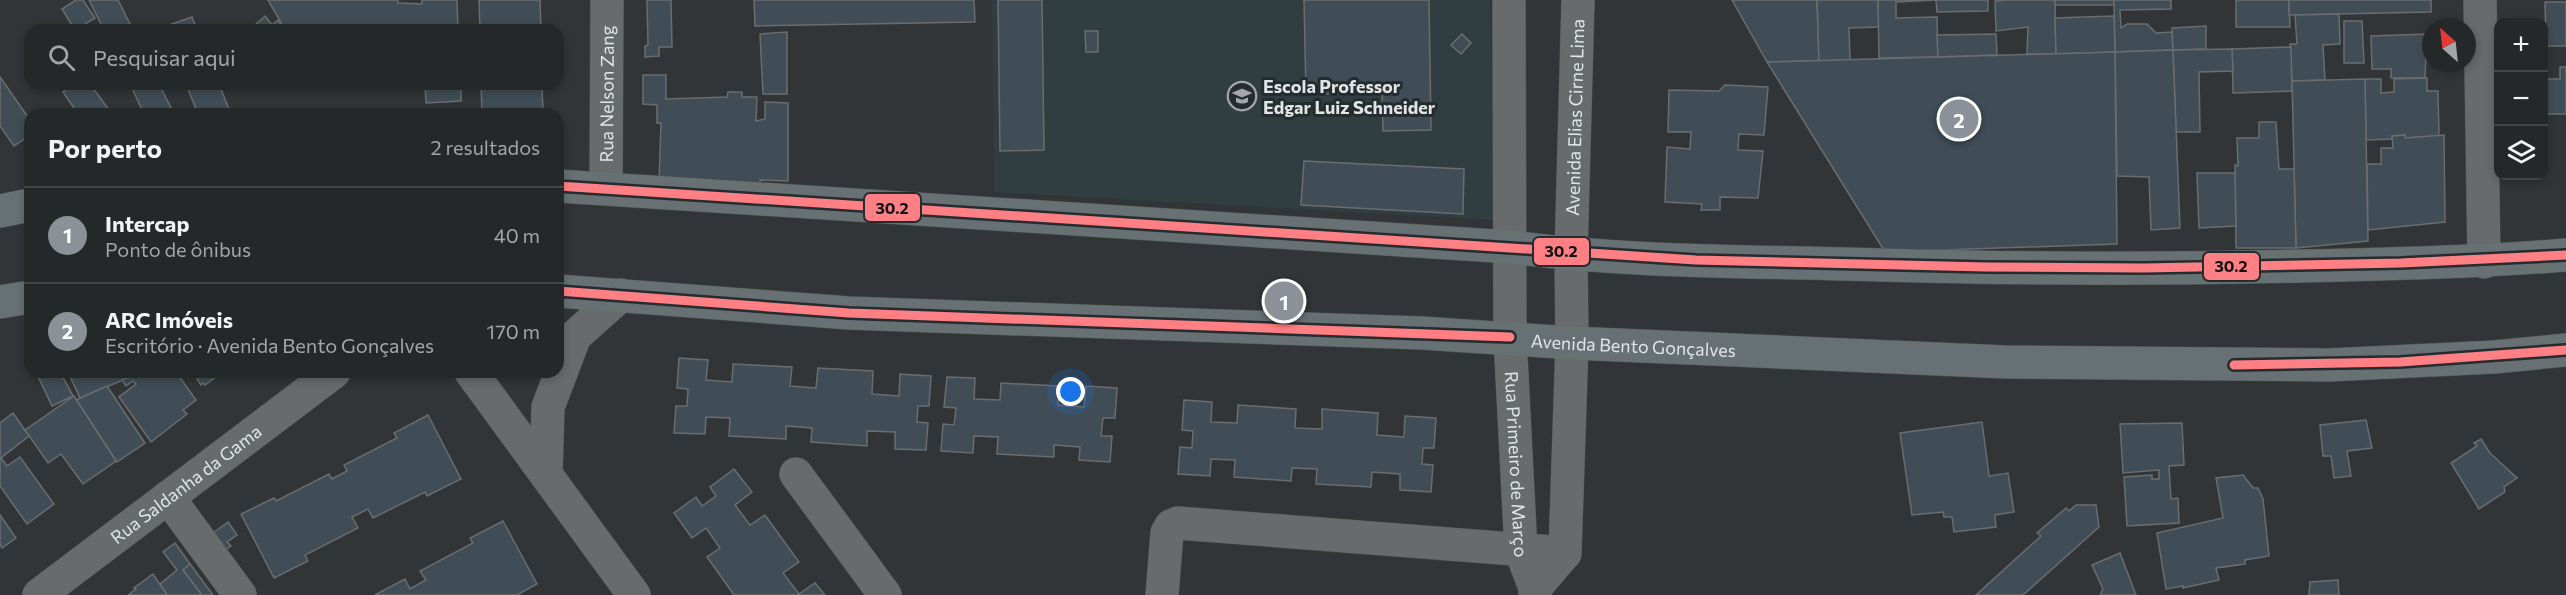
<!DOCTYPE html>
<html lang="pt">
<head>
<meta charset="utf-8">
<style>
	:root { --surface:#252829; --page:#2d3031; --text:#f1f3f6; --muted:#a3a6a8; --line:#424446; --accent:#8c9099 }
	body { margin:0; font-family:Commissioner,sans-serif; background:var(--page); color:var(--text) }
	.controls { position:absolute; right:18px; top:18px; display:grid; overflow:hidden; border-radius:12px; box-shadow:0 3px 9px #0003 }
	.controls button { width:54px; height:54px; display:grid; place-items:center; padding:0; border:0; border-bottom:2px solid var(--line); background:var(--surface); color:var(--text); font:30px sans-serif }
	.compass { position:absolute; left:2422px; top:18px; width:54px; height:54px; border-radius:50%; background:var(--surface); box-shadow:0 3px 9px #0003; rotate:333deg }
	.you { position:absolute; left:1071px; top:392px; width:21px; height:21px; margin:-15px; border:4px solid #fff; border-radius:50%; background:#1a73e8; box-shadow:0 0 0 9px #1a73e833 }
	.badge { display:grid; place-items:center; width:39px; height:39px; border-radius:50%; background:var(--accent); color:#fff; font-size:20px; font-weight:700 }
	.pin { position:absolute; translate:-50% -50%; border:3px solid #fff; box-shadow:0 2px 6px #0006 }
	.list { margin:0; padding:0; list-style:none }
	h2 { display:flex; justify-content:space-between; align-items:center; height:78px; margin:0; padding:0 24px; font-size:26px }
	h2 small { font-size:20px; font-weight:400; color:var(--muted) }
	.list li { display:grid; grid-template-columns:39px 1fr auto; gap:18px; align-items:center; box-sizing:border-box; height:96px; padding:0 24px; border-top:2px solid var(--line) }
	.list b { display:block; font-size:22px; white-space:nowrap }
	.list p { margin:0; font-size:20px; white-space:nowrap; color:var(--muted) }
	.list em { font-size:20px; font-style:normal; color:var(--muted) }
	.icon { flex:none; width:33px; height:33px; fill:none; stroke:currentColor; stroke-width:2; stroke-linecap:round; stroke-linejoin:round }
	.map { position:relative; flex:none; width:2566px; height:595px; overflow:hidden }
	.search { position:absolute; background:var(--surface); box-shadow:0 3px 9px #0003; left:24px; top:24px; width:540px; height:66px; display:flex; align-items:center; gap:15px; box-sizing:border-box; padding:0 21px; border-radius:18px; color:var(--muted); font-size:22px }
	.panel { position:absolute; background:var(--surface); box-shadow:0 3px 9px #0003; left:24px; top:108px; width:540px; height:270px; border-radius:18px }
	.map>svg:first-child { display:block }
	.built { fill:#303e42 }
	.building { fill:#404d56; stroke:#6a6d6f; stroke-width:1.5 }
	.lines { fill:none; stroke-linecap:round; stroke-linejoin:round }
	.minor-casing { stroke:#4d5153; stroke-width:34 }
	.tertiary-casing { stroke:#4d5153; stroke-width:34 }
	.primary-casing { stroke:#4d5153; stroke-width:34 }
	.minor { stroke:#676b6c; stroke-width:33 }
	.tertiary { stroke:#676b6c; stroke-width:33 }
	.primary { stroke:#677173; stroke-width:33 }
	.bus-1-casing { stroke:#252c2f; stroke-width:14 }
	.bus-1 { stroke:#ff8084; stroke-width:9 }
	.labels { text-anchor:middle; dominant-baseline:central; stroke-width:6; stroke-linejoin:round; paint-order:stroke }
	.poi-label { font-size:18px; font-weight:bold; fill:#e0e5e7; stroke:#252c2f; text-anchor:start }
	.street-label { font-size:18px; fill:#e0e5e7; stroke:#252c2f }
	.line-badge { stroke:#252c2f; stroke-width:2 }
	.pale-badge-label { font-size:16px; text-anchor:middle; font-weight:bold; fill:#111 }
</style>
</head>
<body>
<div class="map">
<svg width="2566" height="595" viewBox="0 0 2566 595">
	<rect width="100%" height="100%" fill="#313537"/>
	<path class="built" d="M992 0H1490L1494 220 994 192Z"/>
	<g class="building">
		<path d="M76 0H83L95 18 75 30 62 9Z"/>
		<path d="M89 0H118L133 30H104Z"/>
		<path d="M268 0H398V3L422 4V0H457L458 30H351L283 26Z"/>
		<path d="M479 0H540L541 30H480Z"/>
		<path d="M647 0H671L672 47H659V56L645 57V46L648 45Z"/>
		<path d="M754 0H974L975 22 755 26Z"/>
		<path d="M998 0H1042L1044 150 1000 151Z"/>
		<path d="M1304 0H1429L1431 130 1383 131 1382 93 1306 94Z"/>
		<path d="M1732 0H1817L1819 61 1767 62Z"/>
		<path d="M1817 0H1878L1879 27 1849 28 1850 60 1819 61Z"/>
		<path d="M1878 0H1936L1896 2V18L1937 17 1938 57 1879 58Z"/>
		<path d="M1936 0H1988V11L1937 12Z"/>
		<path d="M2007 0H2055L2056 54H2027L2028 27 1996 31 1995 1Z"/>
		<rect x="2055" y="0" width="59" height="5"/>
		<path d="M2114 0H2171V9L2120 10 2121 28 2127 24H2147L2156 33 2172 32 2173 50 2115 52Z"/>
		<path d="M2236 0H2289L2290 27H2236Z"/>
		<path d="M2289 0H2431V12L2289 15Z"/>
		<path d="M2545 2H2566V46H2546Z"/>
		<path d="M2339 14 2340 44 2323 45 2325 80 2292 81 2290 44H2297L2295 15Z"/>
		<path d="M265 16 272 25 278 20 284 30H258L254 26Z"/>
		<path d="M2114 16 2115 52 2056 54 2055 18Z"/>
		<path d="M192 17 197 30H164L163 27Z"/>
		<path d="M2344 21H2362L2364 63H2344Z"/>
		<path d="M2206 26V49L2173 50 2172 28Z"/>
		<path d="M1085 31H1098V52H1086Z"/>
		<path d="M787 32V94H763L760 34Z"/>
		<path d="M1462 34 1471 43 1461 54 1451 45Z"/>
		<path d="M1996 34 1997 55 1938 57 1937 35Z"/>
		<path d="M2427 34 2425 78H2391V69H2372L2371 36Z"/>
		<path d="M2291 47 2292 91 2233 93 2232 49Z"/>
		<path d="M2232 49 2233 71 2199 72 2200 132H2176L2173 50Z"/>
		<path d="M2173 50 2180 228 2151 230 2149 177 2117 176 2115 52Z"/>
		<path d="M2115 52 2117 244 1885 252 1767 62Z"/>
		<path d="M2560 67H2566V114H2544V79H2560Z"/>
		<path d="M643 75H666V99L727 97 728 92H742V97H757L756 121 765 119V102L788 103V181L760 180V186L659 183 661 123H657V105L643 104Z"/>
		<path d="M0 77 30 120V135L14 146 0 126Z"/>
		<path d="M2427 78V91H2438L2439 136 2405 138V135L2392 136V139L2366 140 2365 79H2381V93L2394 92V79Z"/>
		<path d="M2365 79 2368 241 2296 248 2292 81Z"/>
		<path d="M75 84H90L112 114H78L63 92Z"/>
		<path d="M130 84H159L174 114H144Z"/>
		<path d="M186 84H219L231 114H198Z"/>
		<path d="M425 84H461V101L426 103Z"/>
		<path d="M481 84H542L543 114H482Z"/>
		<path d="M1725 85 1768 87 1764 135 1739 134 1738 150 1763 151 1758 198 1720 197V210H1701L1702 204 1665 202 1667 147 1690 149 1691 132H1668L1669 90 1719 91Z"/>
		<path d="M2259 122H2276L2279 169H2294L2296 248H2236L2235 165 2238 166 2237 138H2259Z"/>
		<path d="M2405 135V138L2444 135 2445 222 2368 230 2367 164H2381V148H2393L2392 136Z"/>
		<path d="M1304 161 1464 169 1463 214 1301 205Z"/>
		<path d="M2197 173H2235L2236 226 2199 228Z"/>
		<path d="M679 358 708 360 706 380 732 382 733 364 792 367 790 386 816 388 818 368 873 371 872 394 899 396 900 374 931 376 929 406H918L917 422 928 423 926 450 895 449V432L867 431V446L811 442 812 428 786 426V439L729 436 730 418 706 417 705 434 674 433 676 406H687L688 389 677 388Z"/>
		<path d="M36 372H60L73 396 52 406Z"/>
		<path d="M68 372H142L80 398Z"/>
		<path d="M142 372H176L196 400 183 410 187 414 151 442 119 397 136 384 133 381 126 386 122 380Z"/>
		<path d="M200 372H220L221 373 205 385 203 383 201 385 197 379 200 377 197 374Z"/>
		<path d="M947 377 975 378 974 399 1000 400 1001 383 1059 386 1058 405 1084 407 1086 386 1117 388 1115 418H1103L1101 436H1112L1110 462 1079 460 1080 447 1054 445V457L997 454 998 437 974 436 973 453 941 451 943 424 954 425 956 408 944 407Z"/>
		<path d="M107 386 145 443 117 462 76 400Z"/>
		<path d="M74 396 116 461 83 484 61 454 48 463 25 430Z"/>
		<path d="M1184 400 1212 402 1211 422 1237 423 1238 405 1296 409 1295 428 1322 429V409L1378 413 1377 435 1404 437 1405 416 1436 418 1434 448H1423L1422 464 1433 465 1431 492 1400 490V474L1372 472 1371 487 1316 484 1317 469 1292 468 1291 481 1234 477 1235 460 1211 459 1210 476 1178 474 1180 447 1192 448 1193 431 1182 430Z"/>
		<path d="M13 413 29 436 1 458 7 466 20 457 54 504 27 524 0 486V423Z"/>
		<path d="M428 415 461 479 427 496 425 492 373 518 368 509 352 517 358 528 305 555 308 561 274 578 241 514 274 498 276 501 329 474 332 479 347 471 344 465 397 438 394 433Z"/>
		<path d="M2366 420 2372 448 2347 451 2351 476 2334 478 2331 456H2323L2320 425Z"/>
		<path d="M1982 422 1989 476 2008 473 2014 512 1995 515 1996 527 1954 532 1952 517H1944L1943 512 1912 515 1900 433Z"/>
		<path d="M2182 423 2184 465 2169 466 2171 499 2178 498 2179 523 2127 526 2124 477 2152 475V479H2159V470L2123 473 2120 424Z"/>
		<path d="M2481 439 2490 453 2517 478 2504 487 2505 492 2479 509 2451 463 2477 446 2474 443Z"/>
		<path d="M734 469 752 492 735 505 750 525 765 515 799 562 783 573 799 594 815 583 825 595H734L707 557 720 548 706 528 692 538 674 513 696 497 702 506 716 496 710 487Z"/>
		<path d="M2243 475 2253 488H2258L2263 499 2269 556 2245 560V564L2216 568 2219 580 2183 588V586L2166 589 2157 533 2223 518 2216 478Z"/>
		<path d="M2076 505H2096L2099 527 2023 595H1976L2041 536 2037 533 2066 508 2069 511Z"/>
		<path d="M0 515 16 538 2 548 0 544Z"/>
		<path d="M503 521 537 584 517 595H375L405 579 410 589 426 580 420 571 473 543 470 538Z"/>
		<path d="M228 522 237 535 227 542 231 546 222 553 209 536Z"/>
		<path d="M175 543 190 564 183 570 202 595H167L160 584 177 570 163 552Z"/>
		<path d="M2120 553 2136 595H2100L2103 589 2092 565Z"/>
		<path d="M190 564 213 595H202L183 570Z"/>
		<path d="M153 574 167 595H128L136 589 134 588Z"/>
		<path d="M2338 580 2339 595H2309L2310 582Z"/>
	</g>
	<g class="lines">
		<g class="minor-casing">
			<g id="minor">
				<path d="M2480 0 2484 262"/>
				<path d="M471 372 634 595"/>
				<path d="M546 474 548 407 575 336 621 295"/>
				<path d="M796 474 885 595"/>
				<path d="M168 497 240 595"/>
				<path d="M1162 595 1167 533 1171 526 1178 523 1565 553"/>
			</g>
		</g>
		<g class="tertiary-casing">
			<g id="tertiary">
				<path id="s1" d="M1509 0 1510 337 1521 551 1535 588V595"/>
				<path id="s2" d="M606 187 607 0"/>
				<path id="s3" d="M1535 588 1565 553 1572 343 1571 255 1578 0"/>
				<path id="s4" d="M39 595 334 372"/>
			</g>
		</g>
		<g class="primary-casing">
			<g id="primary">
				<path d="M558 186 1511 247C1633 263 1758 261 1882 265 2021 269 2161 269 2301 266 2390 264 2478 262 2566 255"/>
				<path d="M0 211 30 205"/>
				<path id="s5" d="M558 291 849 313 1422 333 1572 343 2006 362 2329 365 2494 357 2566 350"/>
				<path d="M0 302 30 297"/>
			</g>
		</g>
		<use href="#minor" class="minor"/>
		<use href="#tertiary" class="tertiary"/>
		<use href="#primary" class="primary"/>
		<g class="bus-1-casing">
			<g id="bus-1">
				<path d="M558 186 1696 260 1986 267 2144 268 2401 263 2566 255"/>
				<path d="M558 291 849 313 1510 337"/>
				<path d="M2234 365 2400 362 2566 350"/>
			</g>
		</g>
		<use href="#bus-1" class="bus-1"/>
	</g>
	<defs>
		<g id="school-ring" transform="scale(1.5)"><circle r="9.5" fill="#252c2f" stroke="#a3a7a9" stroke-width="1.5"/><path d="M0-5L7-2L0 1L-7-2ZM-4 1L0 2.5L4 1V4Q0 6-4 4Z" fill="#a3a7a9"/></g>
	</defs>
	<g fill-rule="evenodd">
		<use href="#school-ring" x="1242" y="96"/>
	</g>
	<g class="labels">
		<g class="poi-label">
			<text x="1263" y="86">Escola Professor<tspan x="1263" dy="21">Edgar Luiz Schneider</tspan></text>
		</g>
		<g class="street-label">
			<text stroke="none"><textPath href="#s2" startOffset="93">Rua Nelson Zang</textPath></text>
			<text stroke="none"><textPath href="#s3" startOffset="482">Avenida Elias Cirne Lima</textPath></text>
			<text stroke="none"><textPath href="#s5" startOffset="1077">Avenida Bento Gonçalves</textPath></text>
			<text stroke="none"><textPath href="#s1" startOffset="464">Rua Primeiro de Março</textPath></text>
			<text stroke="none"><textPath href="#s4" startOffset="184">Rua Saldanha da Gama</textPath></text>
		</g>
	</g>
	<g class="line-badge">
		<rect x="864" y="193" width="57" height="29" rx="6" fill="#ff8084"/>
		<rect x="1533" y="237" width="57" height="29" rx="6" fill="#ff8084"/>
		<rect x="2203" y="252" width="57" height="29" rx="6" fill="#ff8084"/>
	</g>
	<g class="pale-badge-label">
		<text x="892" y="214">30.2</text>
		<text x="1561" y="257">30.2</text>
		<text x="2231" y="272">30.2</text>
	</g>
</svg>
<div class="controls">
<button>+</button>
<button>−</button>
<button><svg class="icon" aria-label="layers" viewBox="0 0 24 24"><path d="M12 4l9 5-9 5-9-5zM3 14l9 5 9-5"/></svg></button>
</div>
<svg class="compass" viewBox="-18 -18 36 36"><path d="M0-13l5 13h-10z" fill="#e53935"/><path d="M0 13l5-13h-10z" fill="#a3a6a8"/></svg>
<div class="you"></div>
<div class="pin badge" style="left:1284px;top:301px">1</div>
<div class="pin badge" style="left:1959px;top:119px">2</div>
<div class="search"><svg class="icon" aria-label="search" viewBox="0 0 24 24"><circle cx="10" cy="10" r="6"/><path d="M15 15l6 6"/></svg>Pesquisar aqui</div>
<section class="panel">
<h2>Por perto<small>2 resultados</small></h2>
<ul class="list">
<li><span class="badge">1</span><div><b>Intercap</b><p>Ponto de ônibus</p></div><em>40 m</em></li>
<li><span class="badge">2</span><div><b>ARC Imóveis</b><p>Escritório · Avenida Bento Gonçalves</p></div><em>170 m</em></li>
</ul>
</section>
</div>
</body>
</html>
